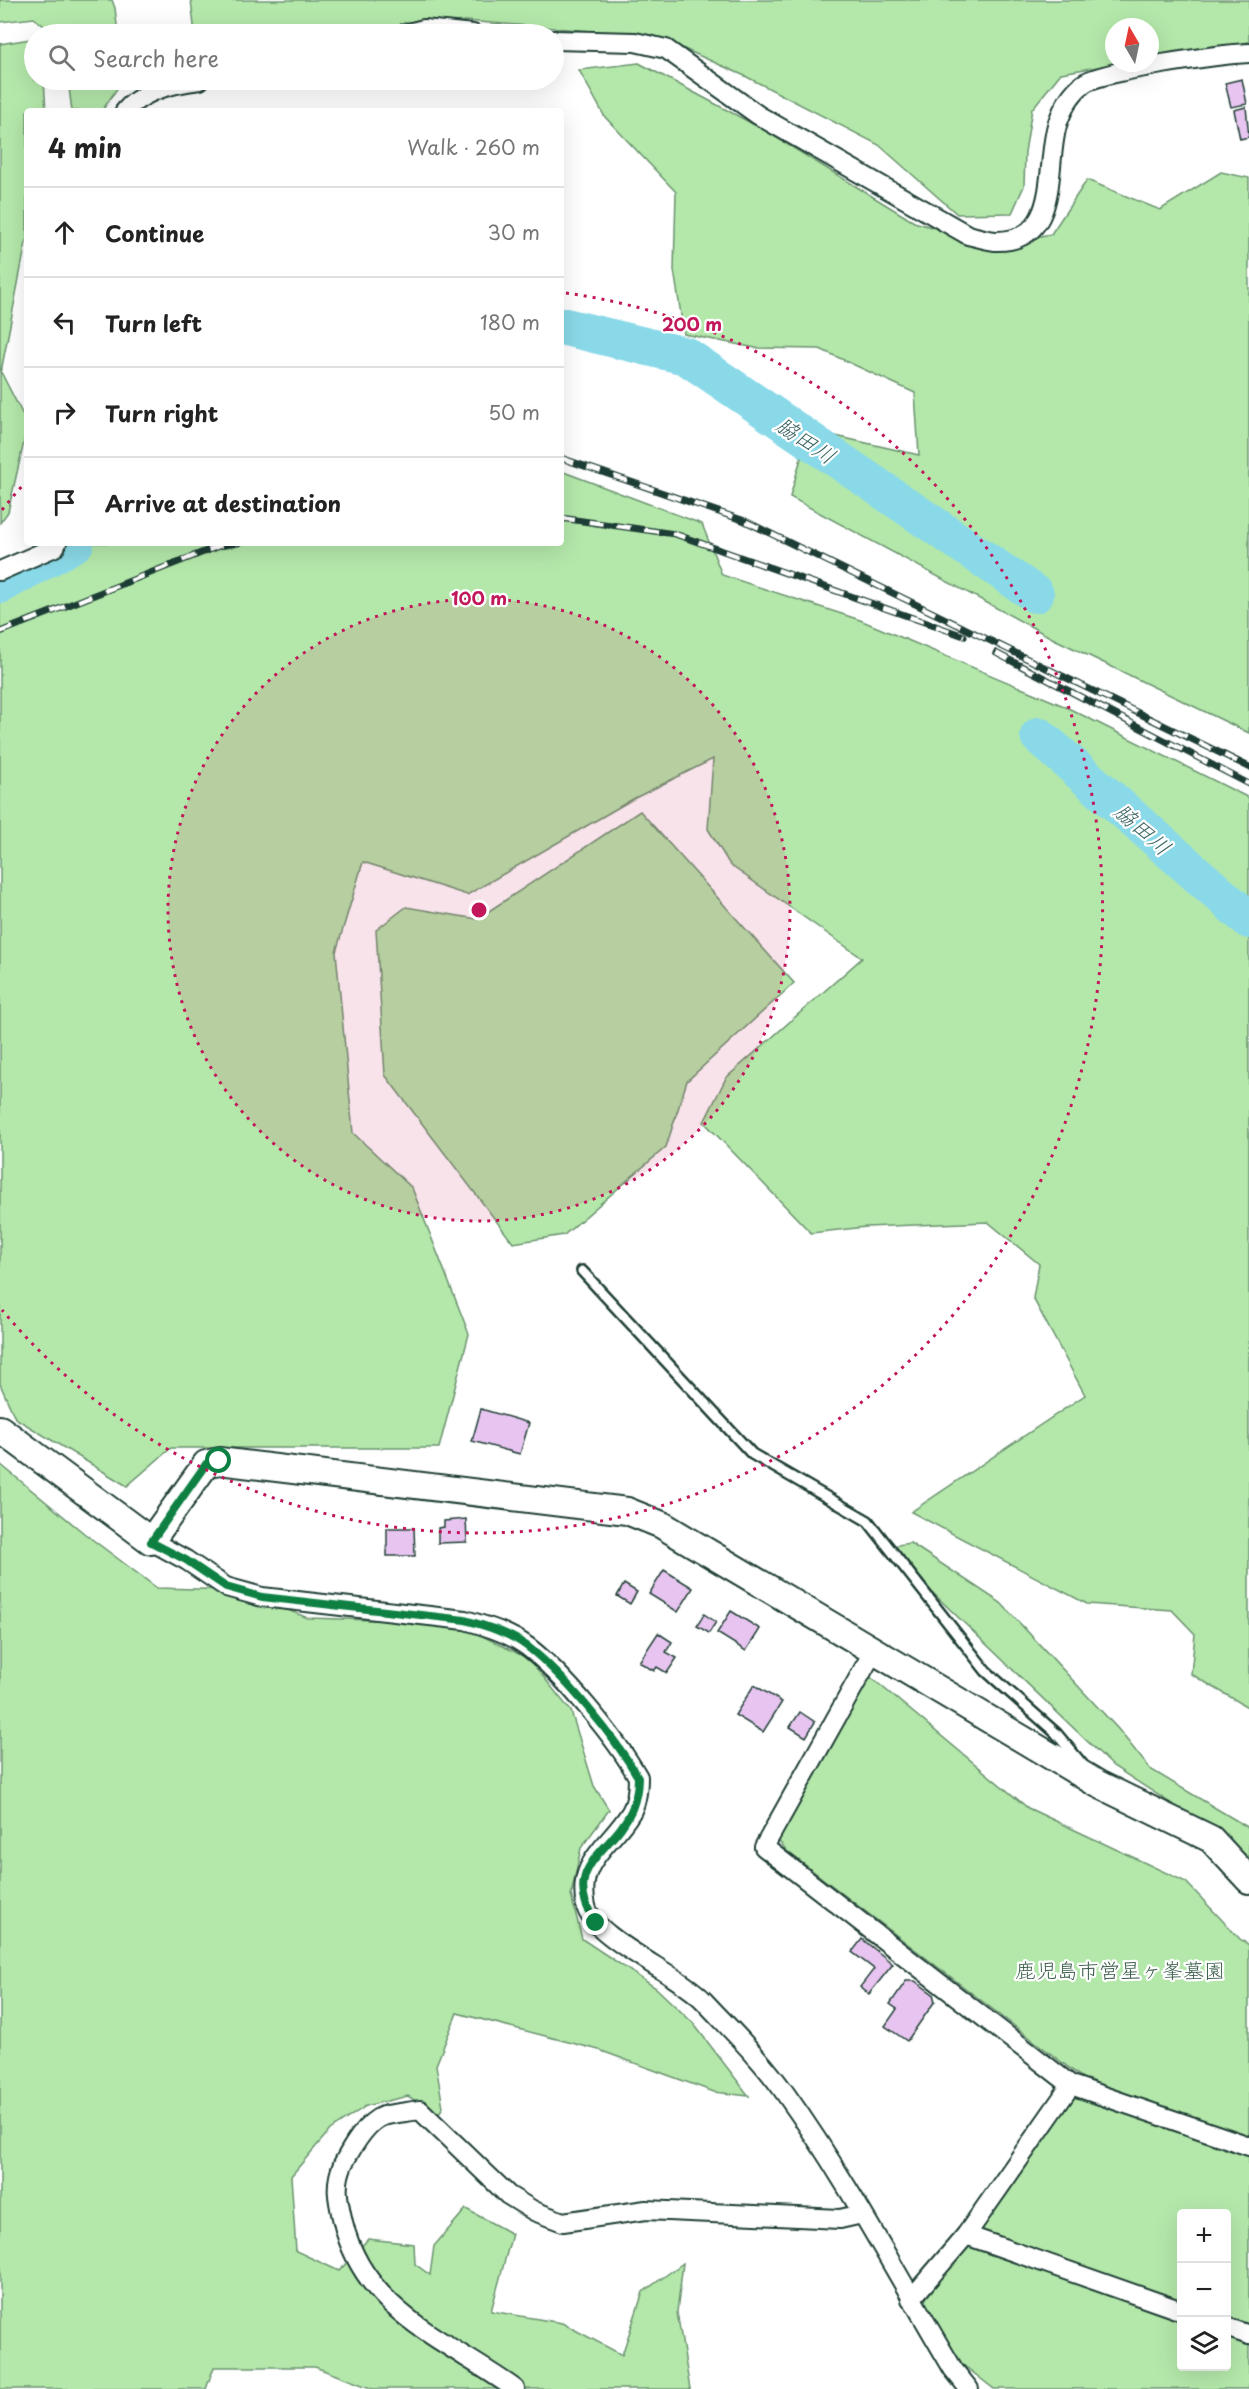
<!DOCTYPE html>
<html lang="en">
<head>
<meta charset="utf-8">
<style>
	:root { --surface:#fff; --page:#f6f6f6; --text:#222; --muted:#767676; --line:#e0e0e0 }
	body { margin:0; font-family:"Playpen Sans","Klee One",sans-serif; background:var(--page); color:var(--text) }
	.controls { position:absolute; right:18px; bottom:18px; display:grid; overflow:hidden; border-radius:6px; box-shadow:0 6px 24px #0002 }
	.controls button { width:54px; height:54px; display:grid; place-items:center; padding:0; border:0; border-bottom:2px solid var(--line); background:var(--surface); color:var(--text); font:30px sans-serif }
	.compass { position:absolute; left:1105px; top:18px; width:54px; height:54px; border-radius:50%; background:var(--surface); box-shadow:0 6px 24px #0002; rotate:351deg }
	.stop { position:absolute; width:18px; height:18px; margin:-14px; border:4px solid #0b8043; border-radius:50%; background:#fff }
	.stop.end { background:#0b8043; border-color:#fff; box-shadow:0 2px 6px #0008 }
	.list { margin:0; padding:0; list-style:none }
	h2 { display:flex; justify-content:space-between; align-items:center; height:78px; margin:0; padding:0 24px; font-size:26px }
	h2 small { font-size:20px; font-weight:400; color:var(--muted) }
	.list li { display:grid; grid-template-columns:39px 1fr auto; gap:18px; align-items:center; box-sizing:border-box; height:90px; padding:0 24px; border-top:2px solid var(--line) }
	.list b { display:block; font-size:22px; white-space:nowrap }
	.list em { font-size:20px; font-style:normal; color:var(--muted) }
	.icon { flex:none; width:33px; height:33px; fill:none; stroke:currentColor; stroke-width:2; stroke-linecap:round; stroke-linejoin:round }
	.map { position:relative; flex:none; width:1249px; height:2389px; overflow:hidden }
	.search { position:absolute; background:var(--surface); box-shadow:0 6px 24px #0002; left:24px; top:24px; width:540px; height:66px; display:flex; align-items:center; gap:15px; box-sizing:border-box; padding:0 21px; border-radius:33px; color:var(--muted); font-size:22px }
	.panel { position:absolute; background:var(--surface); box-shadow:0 6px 24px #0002; left:24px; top:108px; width:540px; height:438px; border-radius:6px }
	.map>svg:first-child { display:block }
	.green { fill:#b4e8aa; stroke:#6a926f; stroke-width:1.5; fill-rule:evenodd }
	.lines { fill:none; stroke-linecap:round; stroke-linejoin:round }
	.river { stroke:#8ad9e8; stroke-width:38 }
	.building { fill:#e7c5f0; stroke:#1f3d34; stroke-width:1.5 }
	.lane-casing { stroke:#1f3d34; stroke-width:14 }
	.street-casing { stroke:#1f3d34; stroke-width:22 }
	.secondary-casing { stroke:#1f3d34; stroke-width:30 }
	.lane { stroke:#fff; stroke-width:9 }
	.street { stroke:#fff; stroke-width:18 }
	.secondary { stroke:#fff; stroke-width:26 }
	.rail-casing { stroke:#1f3d34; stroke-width:7 }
	.rail { stroke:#fff; stroke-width:4.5; stroke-dasharray:14; stroke-linecap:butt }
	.route { stroke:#0b8043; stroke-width:8 }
	.ring { fill:none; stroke:#c2185b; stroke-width:3; stroke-dasharray:3 6 }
	.labels { text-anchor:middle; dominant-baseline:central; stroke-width:4.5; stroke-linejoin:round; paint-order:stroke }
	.park-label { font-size:21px; fill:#3d5f4c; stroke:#fff }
	.water-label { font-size:22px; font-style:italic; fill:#3a6461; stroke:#fff }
	.centre { fill:#c2185b; stroke:#fff; stroke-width:3 }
	.ring-label { font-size:18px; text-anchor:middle; font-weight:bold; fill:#c2185b; stroke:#fff; stroke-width:4.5; stroke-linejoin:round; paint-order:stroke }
</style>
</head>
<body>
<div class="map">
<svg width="1249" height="2389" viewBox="0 0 1249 2389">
	<rect width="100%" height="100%" fill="#fff"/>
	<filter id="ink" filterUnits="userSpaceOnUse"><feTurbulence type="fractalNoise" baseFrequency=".0167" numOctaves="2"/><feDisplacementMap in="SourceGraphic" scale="12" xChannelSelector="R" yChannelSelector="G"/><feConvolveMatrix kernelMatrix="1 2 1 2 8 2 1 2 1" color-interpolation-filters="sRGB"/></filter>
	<g filter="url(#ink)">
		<g class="green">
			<path d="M0 0H112L115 8 118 34H54L34 18 0 22Z"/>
			<path d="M191 0H1249V42L1150 58V27H1114V63H1122L1061 73 1032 109 1025 152 1024 186 1012 213 957 214 879 145 745 76 655 36 465 21 399 29 389 34H195Z"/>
			<path d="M30 39 34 47V80H44L46 111H27V237L1 372 27 423V429L8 512 0 523V44Z"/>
			<path d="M639 63 764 130 914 222 994 245 1051 234 1087 180 1160 210 1221 172 1249 178V733L1052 638 790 497 809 430 919 455 915 393 820 349 756 348 684 334 674 270 676 192 605 117 579 70Z"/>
			<path d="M68 80H122V81L102 111H72Z"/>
			<path d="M561 471 702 524 722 575 860 620 1064 706 1249 798V1708L1191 1674 1195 1634 1172 1610 1087 1604 911 1512 1085 1395 1033 1298 1039 1264 988 1222 866 1227 811 1233 704 1122 726 1078 862 958 730 865 708 829 713 759 633 799 467 895 363 862 336 952 353 1133 412 1188 469 1334 439 1448H171L127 1486 15 1418 0 1384V575L51 543H561Z"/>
			<path d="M640 811 794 983 687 1081 666 1147 564 1235 513 1243 385 1075 376 930 406 907 477 919Z"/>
			<path d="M0 1464 85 1534 157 1588 236 1590 308 1618 406 1621 472 1631 529 1659 571 1711 594 1786 609 1810 581 1848 571 1895 582 1939 656 1988 693 2023 749 2096 714 2092 599 2050 457 2013 436 2065 443 2107 438 2115 408 2096 366 2106 330 2130 291 2176 296 2251 339 2271 368 2239 414 2244 415 2264 430 2275 434 2246 466 2209 512 2234 491 2311 562 2323 622 2355 643 2292 683 2263 677 2312 690 2389H373L315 2367H214L206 2389H0Z"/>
			<path d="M910 1543 1001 1603 1118 1729 1150 1769 1249 1828V1858L1225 1838 1113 1766 885 1547Z"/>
			<path d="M868 1675 1028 1808 1186 1882 1240 1939 1249 1945V2389H994L962 2364 924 2301 1086 2081 787 1851 776 1838 809 1786ZM1182 2214H1226V2366H1182Z"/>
		</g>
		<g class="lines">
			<g class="river">
				<path d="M561 326 686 356 1035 594"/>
				<path d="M0 585 75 543"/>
				<path d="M1039 736 1249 920"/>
			</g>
		</g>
		<g class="building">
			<path d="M1242 79 1247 104 1231 107 1225 83Z"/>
			<path d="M1246 107 1249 137 1240 139 1234 110Z"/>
			<path d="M481 1409 529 1423 520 1454 472 1441Z"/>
			<path d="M466 1519 467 1542 438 1543V1528L444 1527V1521Z"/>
			<path d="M387 1528H414L415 1556H387Z"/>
			<path d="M664 1570 693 1588 678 1612 649 1594Z"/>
			<path d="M624 1584 637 1592 630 1604 617 1596Z"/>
			<path d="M731 1611 760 1629 746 1651 717 1633Z"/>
			<path d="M704 1614 716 1622 709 1633 697 1626Z"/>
			<path d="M658 1633 672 1642 666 1652 677 1658 667 1673 657 1667 654 1671 639 1662Z"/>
			<path d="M754 1685 782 1702 763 1732 735 1715Z"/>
			<path d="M800 1712 815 1722 806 1737 790 1727Z"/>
			<path d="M862 1939 893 1964 869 1994 860 1987 874 1969 852 1952Z"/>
			<path d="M906 1981H915L933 1994 935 2001 907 2041 885 2026 897 2009 890 2004Z"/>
		</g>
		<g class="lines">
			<g class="lane-casing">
				<path id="lane" d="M582 1271 752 1454 868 1521 986 1671 1056 1733 1082 1764"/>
			</g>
			<g class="street-casing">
				<g id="street">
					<path d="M404 34 424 29 473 34"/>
					<path d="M554 40 635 42 666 49 758 115 968 235C976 237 986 240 995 241 1063 243 1044 163 1058 122 1063 108 1071 93 1083 84 1098 71 1224 54 1249 53"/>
					<path d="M125 111C143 90 174 83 200 80"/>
					<path d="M0 571 55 547 57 543"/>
					<path d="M151 1541 186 1560 226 1587 262 1597 465 1620C486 1626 510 1633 528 1647 563 1674 616 1738 638 1777 638 1789 637 1802 631 1812 611 1846 576 1860 586 1906 593 1938 679 1974 704 2001 732 2031 762 2060 785 2093 848 2181 898 2277 953 2369L969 2389"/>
					<path d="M873 1652 764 1847 1071 2085 1249 2146"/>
					<path d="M966 2235 1182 2311"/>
					<path d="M911 2299 966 2235 1071 2085"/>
					<path d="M1226 2327 1249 2335"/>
					<path d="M515 2389C447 2340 364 2312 343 2222 338 2200 334 2185 343 2164 351 2149 366 2122 383 2116 394 2113 408 2112 420 2110L508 2195 534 2211 563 2222 646 2210 840 2219 862 2214"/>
				</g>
			</g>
			<g class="secondary-casing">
				<path id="secondary" d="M0 1429 151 1541 206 1464 219 1461 627 1511 662 1525 1098 1784 1211 1839 1249 1880"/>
			</g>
			<use href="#lane" class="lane"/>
			<use href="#street" class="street"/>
			<use href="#secondary" class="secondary"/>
			<g class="rail-casing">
				<g id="rail">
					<path d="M561 458 745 521 1249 767"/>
					<path d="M561 518 675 534 964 636"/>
					<path d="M0 632 219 546 238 543"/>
					<path d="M996 653 1249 784"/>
				</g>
			</g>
			<use href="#rail" class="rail"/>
		</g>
	</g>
	<g class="lines" filter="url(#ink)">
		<path class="route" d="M219 1461 206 1464 151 1542 186 1560 226 1587 262 1597 465 1620C486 1626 510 1633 528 1647 565 1676 614 1736 638 1777 638 1788 636 1799 632 1809 614 1852 558 1866 596 1923"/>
	</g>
	<circle cx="479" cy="910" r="311" fill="#c2185b" fill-opacity=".12"/>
	<g class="ring">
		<circle cx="479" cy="910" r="311"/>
		<path d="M2 510A623 623 0 0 1 23 485M566 293A623 623 0 1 1 2 1310"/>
	</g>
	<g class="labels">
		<g class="park-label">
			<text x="1120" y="1969">鹿児島市営星ヶ峯墓園</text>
		</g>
		<g class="water-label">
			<text transform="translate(807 439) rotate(34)">脇田川</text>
			<text transform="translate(1144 828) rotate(41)">脇田川</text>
		</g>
	</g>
	<circle cx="479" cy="910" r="9" class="centre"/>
	<g class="ring-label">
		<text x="692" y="331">200 m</text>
		<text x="479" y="605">100 m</text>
	</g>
</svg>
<div class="controls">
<button>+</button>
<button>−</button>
<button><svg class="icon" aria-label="layers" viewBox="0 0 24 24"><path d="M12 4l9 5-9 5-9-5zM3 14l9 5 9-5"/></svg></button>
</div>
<svg class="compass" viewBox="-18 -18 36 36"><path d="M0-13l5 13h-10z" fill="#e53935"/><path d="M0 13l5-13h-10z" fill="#767676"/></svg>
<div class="stop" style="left:219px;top:1461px"></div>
<div class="stop end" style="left:596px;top:1923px"></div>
<div class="search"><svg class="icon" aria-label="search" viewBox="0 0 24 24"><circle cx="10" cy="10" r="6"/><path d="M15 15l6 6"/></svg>Search here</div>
<section class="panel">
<h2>4 min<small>Walk · 260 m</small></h2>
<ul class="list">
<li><svg class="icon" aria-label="ahead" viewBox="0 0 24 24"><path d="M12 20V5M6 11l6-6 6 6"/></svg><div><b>Continue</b></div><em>30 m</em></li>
<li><svg class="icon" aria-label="left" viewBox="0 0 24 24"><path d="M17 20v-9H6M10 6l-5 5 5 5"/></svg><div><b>Turn left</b></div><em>180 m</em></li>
<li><svg class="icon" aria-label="right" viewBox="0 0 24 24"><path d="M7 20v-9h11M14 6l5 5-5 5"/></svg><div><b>Turn right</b></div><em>50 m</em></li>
<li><svg class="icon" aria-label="arrive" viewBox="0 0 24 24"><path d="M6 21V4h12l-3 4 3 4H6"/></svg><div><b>Arrive at destination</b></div></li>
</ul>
</section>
</div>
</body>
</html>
